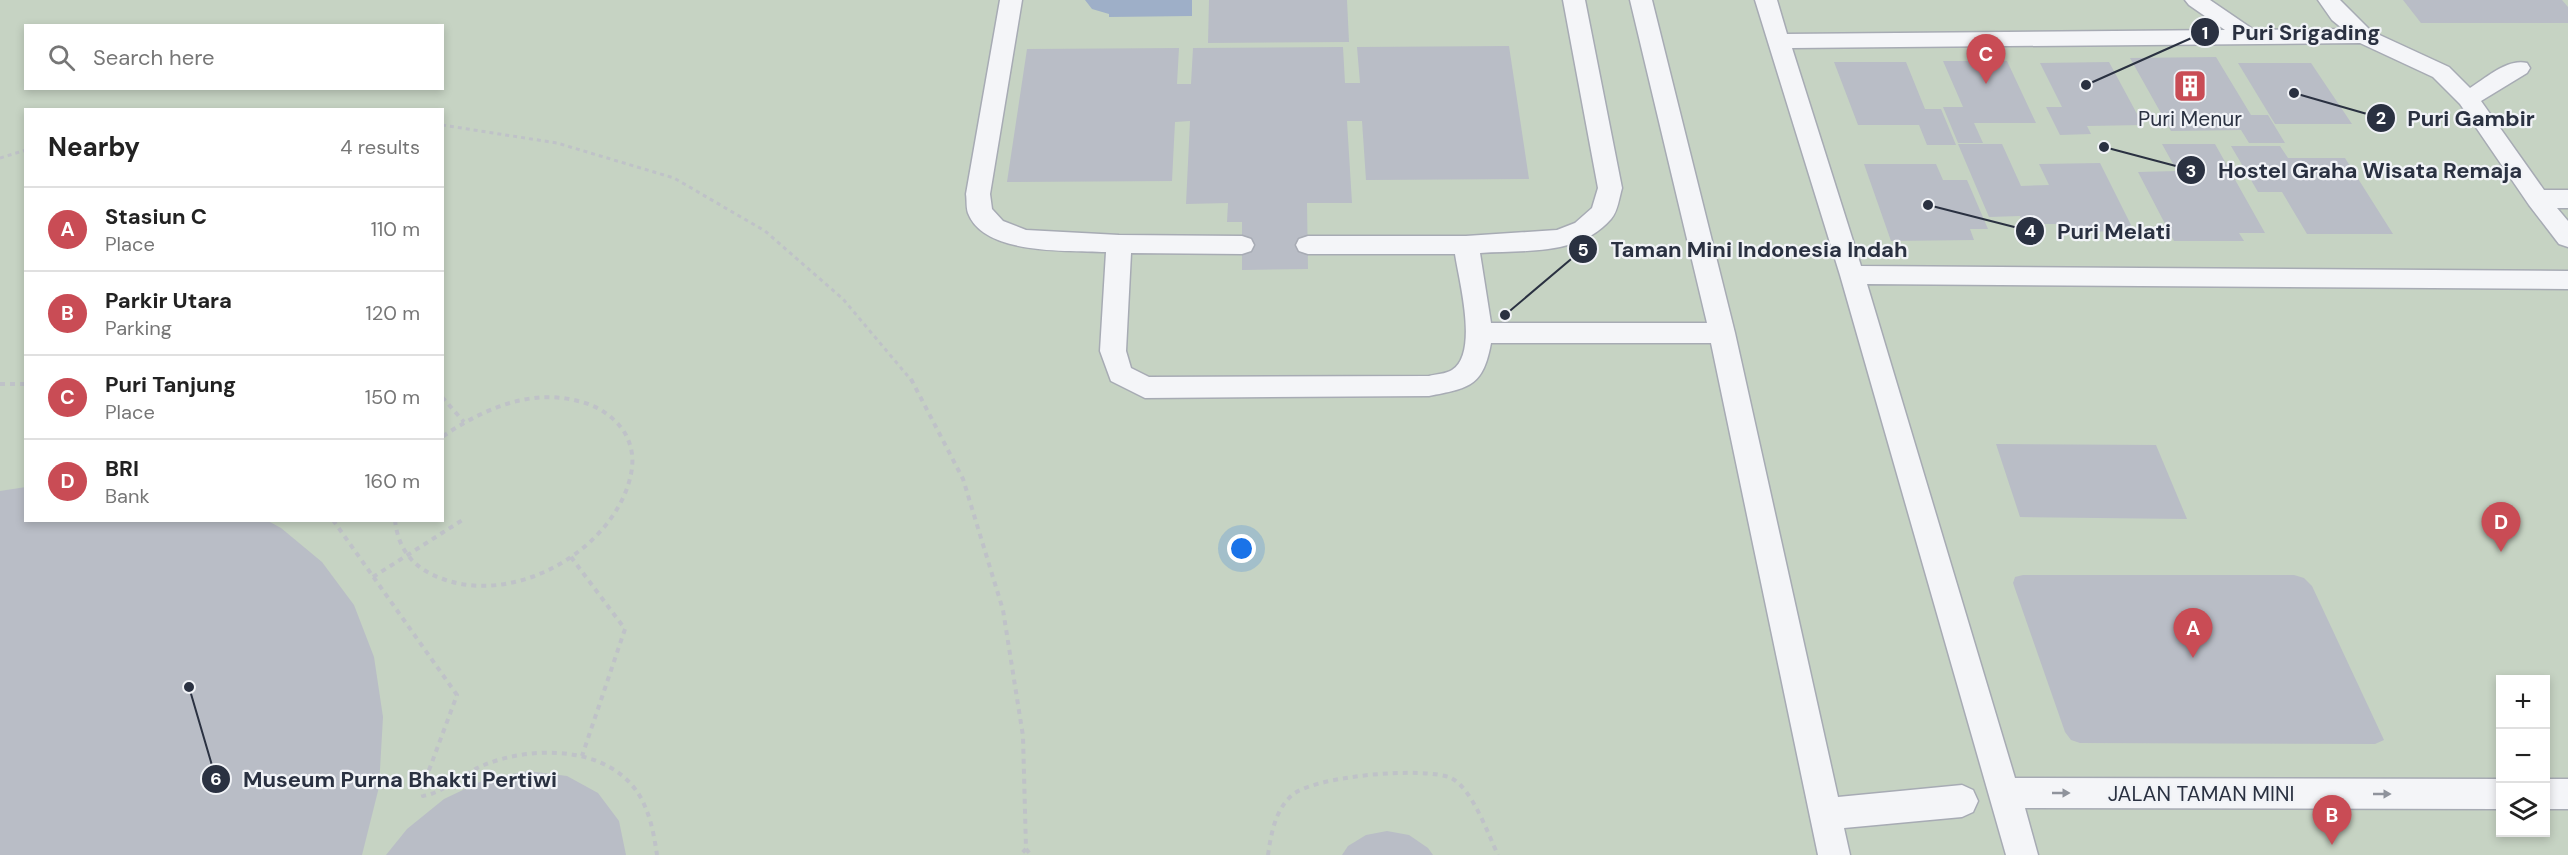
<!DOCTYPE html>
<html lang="en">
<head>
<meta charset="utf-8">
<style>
	:root { --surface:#fff; --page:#f6f6f6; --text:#222; --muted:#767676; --line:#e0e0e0; --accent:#c94c55 }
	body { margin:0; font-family:"DM Sans",sans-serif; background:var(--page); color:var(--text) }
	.controls { position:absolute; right:18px; bottom:18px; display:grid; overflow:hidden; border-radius:0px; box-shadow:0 3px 9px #0003 }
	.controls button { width:54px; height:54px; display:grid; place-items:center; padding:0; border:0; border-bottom:2px solid var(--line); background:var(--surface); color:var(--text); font:30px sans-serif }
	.you { position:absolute; left:1242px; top:549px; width:21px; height:21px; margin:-15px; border:4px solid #fff; border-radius:50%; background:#1a73e8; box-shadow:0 0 0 9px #1a73e833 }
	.badge { display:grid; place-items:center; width:39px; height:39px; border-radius:50%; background:var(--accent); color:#fff; font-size:20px; font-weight:700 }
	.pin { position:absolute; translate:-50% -50px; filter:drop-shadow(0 2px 3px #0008) }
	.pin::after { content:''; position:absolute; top:32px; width:21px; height:18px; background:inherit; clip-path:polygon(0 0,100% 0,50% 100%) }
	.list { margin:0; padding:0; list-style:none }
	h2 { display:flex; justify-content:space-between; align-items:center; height:78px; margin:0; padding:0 24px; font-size:26px }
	h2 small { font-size:20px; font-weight:400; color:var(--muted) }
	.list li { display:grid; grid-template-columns:39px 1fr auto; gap:18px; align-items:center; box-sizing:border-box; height:84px; padding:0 24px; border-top:2px solid var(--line) }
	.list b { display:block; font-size:22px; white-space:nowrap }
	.list p { margin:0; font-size:20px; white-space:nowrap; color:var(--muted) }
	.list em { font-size:20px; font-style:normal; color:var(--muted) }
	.icon { flex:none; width:33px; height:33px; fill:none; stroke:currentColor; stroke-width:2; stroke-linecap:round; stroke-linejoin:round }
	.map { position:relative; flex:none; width:2568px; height:855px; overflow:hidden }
	.search { position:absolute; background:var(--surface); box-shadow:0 3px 9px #0003; left:24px; top:24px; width:420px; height:66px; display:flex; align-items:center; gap:15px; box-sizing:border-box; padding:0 21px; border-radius:0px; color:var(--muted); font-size:22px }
	.panel { position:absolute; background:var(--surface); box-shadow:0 3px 9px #0003; left:24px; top:108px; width:420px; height:414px; border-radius:0px }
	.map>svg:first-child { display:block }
	.green { fill:#c6d3c3; fill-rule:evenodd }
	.water { fill:#9eafc8 }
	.building { fill:#b9bdc6 }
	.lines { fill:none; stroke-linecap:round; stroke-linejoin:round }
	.service-casing { stroke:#a7abb4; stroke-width:3 }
	.path-far1 { stroke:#bfc2c8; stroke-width:3; stroke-dasharray:4 4; stroke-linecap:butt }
	.path { stroke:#bfc2c8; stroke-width:4; stroke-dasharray:5 5; stroke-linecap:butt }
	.service { fill:#f4f5f8; fill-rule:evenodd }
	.oneway { fill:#8f939c }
	.labels { text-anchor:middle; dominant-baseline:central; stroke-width:4.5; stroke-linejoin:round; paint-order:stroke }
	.poi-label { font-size:21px; fill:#2a3141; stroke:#f1f3f7 }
	.street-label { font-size:21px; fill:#2a3141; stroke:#f1f3f7 }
	.leader { fill:none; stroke:#2a3141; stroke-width:2 }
	.callout-dot { fill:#2a3141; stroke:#f1f3f7; stroke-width:2 }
	.mark-label { font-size:18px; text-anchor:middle; font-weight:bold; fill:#fff }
	.callout-label { font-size:22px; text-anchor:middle; font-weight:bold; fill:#2a3141; stroke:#f1f3f7; stroke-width:4.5; stroke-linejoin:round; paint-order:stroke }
</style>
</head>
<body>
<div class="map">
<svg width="2568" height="855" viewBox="0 0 2568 855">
	<rect width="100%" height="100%" fill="#e2e4ea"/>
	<path class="green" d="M0 0H2568V855H0ZM26 26H442V88H26ZM26 110H442V520H26ZM2500 680H2546V832H2500Z"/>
	<path class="water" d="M1085 0H1192V16L1109 17V14L1092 9Z"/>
	<g class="building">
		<path d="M1209 0H1347L1349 42 1208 43Z"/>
		<path d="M2403 0H2562L2568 7V23H2421Z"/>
		<path d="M1509 46 1529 179 1366 180 1362 121H1347L1352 203H1307L1308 269 1242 270V222H1227L1228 203 1186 204 1190 121 1175 122 1172 181 1007 182 1027 49 1179 48 1177 84H1191L1193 48 1343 47 1345 83H1360L1357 47Z"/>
		<path d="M2216 57 2251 115H2268L2285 143H2249L2241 130 2171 131 2130 58Z"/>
		<path d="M1943 61H2007L2036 123H1974L1983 143H1958L1943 107H1963Z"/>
		<path d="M1834 62H1906L1925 109H1941L1956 145H1927L1919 125H1858Z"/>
		<path d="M2109 62 2143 125 2087 126 2091 134 2060 135 2046 107H2062L2040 63Z"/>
		<path d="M2238 63H2311L2352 124H2275Z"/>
		<path d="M1958 144H2002L2021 186 2049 185 2039 164 2100 163 2134 231 2070 232 2067 224H2023L2020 216 1989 217Z"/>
		<path d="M2162 144H2215L2265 233H2239L2244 241H2174L2138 172 2177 171Z"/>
		<path d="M2231 146H2280L2288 158H2345L2393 234H2307L2282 192H2258Z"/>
		<path d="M1864 164H1936L1943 180H1967L1988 229H1970L1974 240 1891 241Z"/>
		<path d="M1996 444 2156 445 2187 519 2020 517Z"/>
		<path d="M26 487V520H266L281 528 322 562 354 605 374 657 383 717 379 787 362 855H0V491Z"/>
		<path d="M2023 575H2294L2304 578 2312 586 2384 740 2375 744 2080 743 2071 740 2065 732 2013 583 2015 577Z"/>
		<path d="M528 771 567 776 598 793 619 821 626 855H386L407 829 444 799 486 779Z"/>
		<path d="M1387 831 1409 835 1428 848 1433 855H1342L1348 846 1366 835Z"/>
	</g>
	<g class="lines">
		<g class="service-casing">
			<g id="service">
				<path d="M1000 0H1022L990 194 992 209 1003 221 1026 230 1119 235 1242 236 1251 239 1254 245 1251 251 1242 254 1131 253 1126 351 1131 368 1149 377 1429 376C1436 374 1446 374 1452 370 1479 353 1459 281 1455 254H1308L1299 251 1296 245 1299 239 1308 236H1466L1557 230 1575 223 1592 208 1598 188 1563 0H1585L1622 188C1619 198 1618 211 1611 219 1579 256 1524 250 1480 253L1491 323H1707L1630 0H1652L1735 333 1838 797 1962 785 1973 790 1978 801 1973 812 1962 817 1844 828 1850 855H1818L1711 343H1491C1483 387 1469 388 1429 396L1145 398 1111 381 1100 351 1106 252C1070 250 984 256 968 213 966 207 967 200 966 194Z"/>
				<path d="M1755 0H1777L1787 34 2225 30 2189 5 2185 0H2210L2254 30 2343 29 2332 20 2318 0H2340L2371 31 2449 67 2470 88C2486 78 2508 58 2527 63L2530 68 2527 73 2481 101 2544 190H2568V208H2557L2568 221V247L2559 244 2529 205 2460 104 2433 77 2360 43 1792 48 1861 266 2568 271V289L1867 284 2015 778 2500 779V809L2025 808 2038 855H2006L1840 275Z"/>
				<rect x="2546" y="779" width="22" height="30"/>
			</g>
		</g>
		<g class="path-far1">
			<path d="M442 125 557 143 674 178 765 231 843 299 912 381"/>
			<path d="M0 158 26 150"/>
		</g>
		<g class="path">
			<path d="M911 379 963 479 1003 610 1023 736 1026 849 1020 855"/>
			<path d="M0 384H26"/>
			<path d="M442 397 464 422"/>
			<path d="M333 520 457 695 422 789 423 796C446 792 463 773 484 765 533 745 611 745 641 798 651 817 654 835 657 855"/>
			<path d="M395 520C398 550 414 569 443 579 511 604 600 557 626 491 634 470 636 450 623 430 612 415 596 405 578 401 530 388 481 410 442 437"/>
			<path d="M571 557 625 629 582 756"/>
			<path d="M373 577 464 519"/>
			<path d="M1026 849 1031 855"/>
			<path d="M1268 855C1271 834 1275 811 1291 796 1311 776 1425 766 1451 778 1472 788 1488 834 1498 855"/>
		</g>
		<use href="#service" class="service"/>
	</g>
	<defs><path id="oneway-solid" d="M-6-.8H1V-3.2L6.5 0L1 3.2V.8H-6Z" transform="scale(1.5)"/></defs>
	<g class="oneway">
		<use href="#oneway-solid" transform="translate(2061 793)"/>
		<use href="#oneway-solid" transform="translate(2382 794)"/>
	</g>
	<defs>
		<g id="building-square" transform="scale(1.725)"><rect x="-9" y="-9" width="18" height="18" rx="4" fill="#c94c55" stroke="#f1f3f7"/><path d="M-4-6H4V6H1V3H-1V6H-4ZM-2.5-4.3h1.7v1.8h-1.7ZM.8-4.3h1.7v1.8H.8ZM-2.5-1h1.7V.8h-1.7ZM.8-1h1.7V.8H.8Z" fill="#fff"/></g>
	</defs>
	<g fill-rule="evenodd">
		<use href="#building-square" x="2190" y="86"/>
	</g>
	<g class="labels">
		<g class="poi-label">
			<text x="2190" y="119">Puri Menur</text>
		</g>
		<g class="street-label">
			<text x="2201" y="794">JALAN TAMAN MINI</text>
		</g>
	</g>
	<path class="leader" d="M2086 85L2205 32M2294 93L2381 118M2104 147L2191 170M1928 205L2030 231M1505 315L1583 249M189 687L216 779"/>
	<g class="callout-dot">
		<circle cx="2086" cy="85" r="6"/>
		<circle cx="2294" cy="93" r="6"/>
		<circle cx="2104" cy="147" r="6"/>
		<circle cx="1928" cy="205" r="6"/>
		<circle cx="1505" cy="315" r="6"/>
		<circle cx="189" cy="687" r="6"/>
		<circle cx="2205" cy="32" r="15"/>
		<circle cx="2381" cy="118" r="15"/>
		<circle cx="2191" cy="170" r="15"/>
		<circle cx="2030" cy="231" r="15"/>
		<circle cx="1583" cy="249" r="15"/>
		<circle cx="216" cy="779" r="15"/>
	</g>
	<g class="mark-label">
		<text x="2205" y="39">1</text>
		<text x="2381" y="124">2</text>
		<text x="2191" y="177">3</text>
		<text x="2030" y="237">4</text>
		<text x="1583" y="256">5</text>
		<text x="216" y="785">6</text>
	</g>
	<g class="callout-label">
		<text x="2306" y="40">Puri Srigading</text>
		<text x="2471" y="126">Puri Gambir</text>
		<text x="2370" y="178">Hostel Graha Wisata Remaja</text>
		<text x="2114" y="239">Puri Melati</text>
		<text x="1759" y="257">Taman Mini Indonesia Indah</text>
		<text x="400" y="787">Museum Purna Bhakti Pertiwi</text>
	</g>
</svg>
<div class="controls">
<button>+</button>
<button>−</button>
<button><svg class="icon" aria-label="layers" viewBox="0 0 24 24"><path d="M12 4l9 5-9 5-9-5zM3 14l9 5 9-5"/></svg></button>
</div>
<div class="you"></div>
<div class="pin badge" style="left:2193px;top:658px">A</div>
<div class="pin badge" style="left:2332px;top:845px">B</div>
<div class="pin badge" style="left:1986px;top:84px">C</div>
<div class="pin badge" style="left:2501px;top:552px">D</div>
<div class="search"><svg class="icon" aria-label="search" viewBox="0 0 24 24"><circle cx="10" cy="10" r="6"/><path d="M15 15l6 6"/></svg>Search here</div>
<section class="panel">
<h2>Nearby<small>4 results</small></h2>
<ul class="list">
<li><span class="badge">A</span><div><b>Stasiun C</b><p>Place</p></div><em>110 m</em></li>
<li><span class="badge">B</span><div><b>Parkir Utara</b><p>Parking</p></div><em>120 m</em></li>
<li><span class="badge">C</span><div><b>Puri Tanjung</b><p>Place</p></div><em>150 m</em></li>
<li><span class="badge">D</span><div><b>BRI</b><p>Bank</p></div><em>160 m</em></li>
</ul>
</section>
</div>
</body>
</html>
